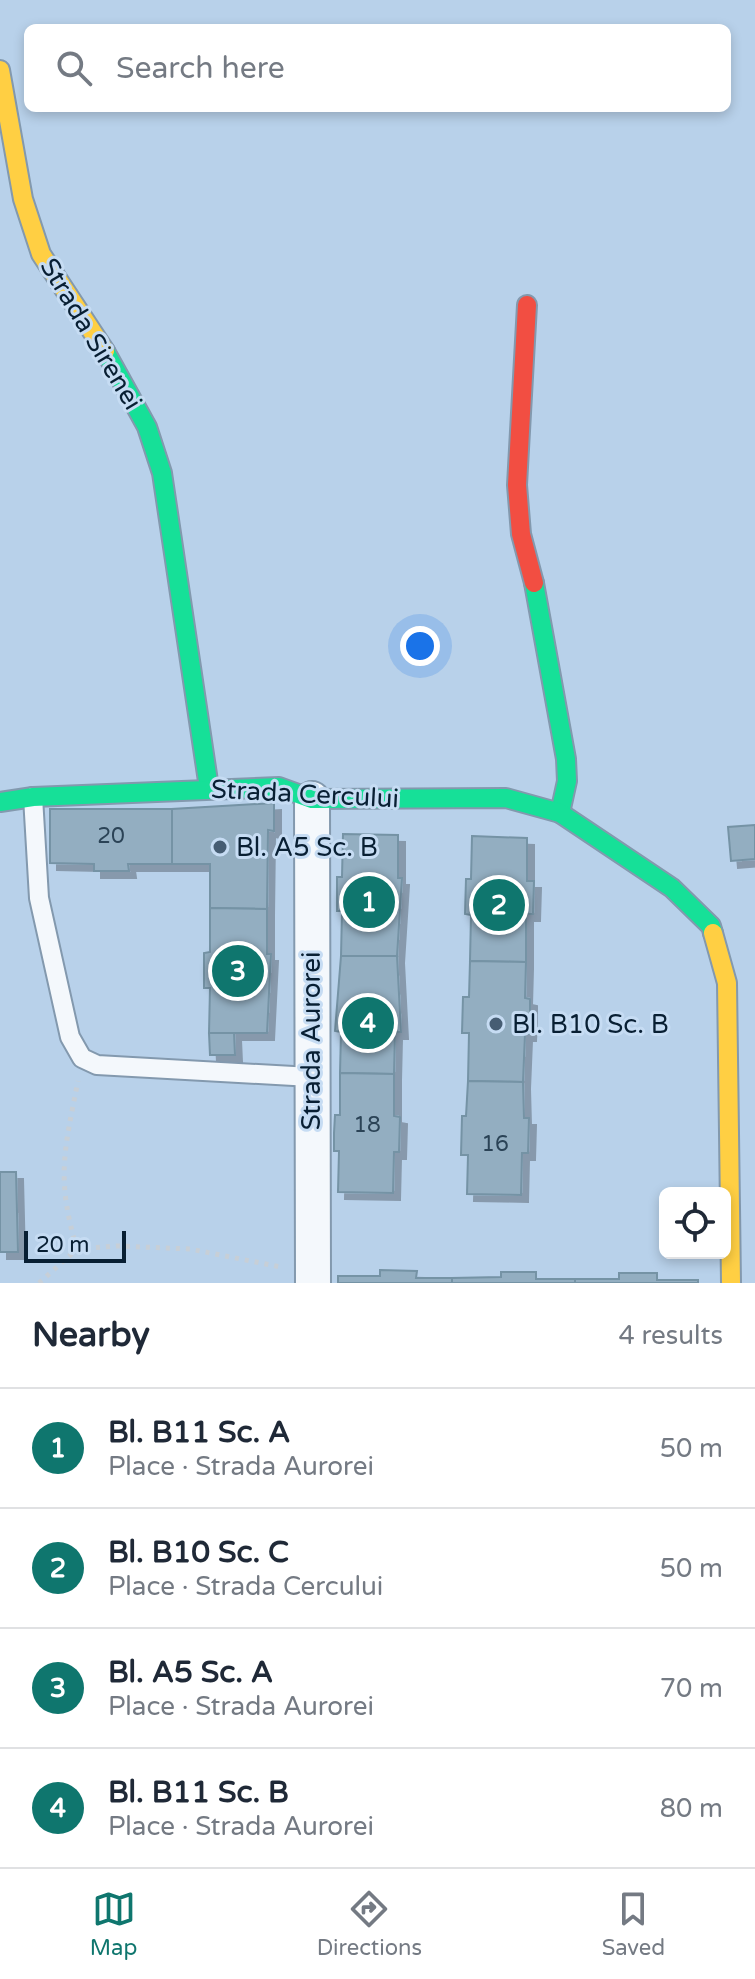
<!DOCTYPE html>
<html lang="en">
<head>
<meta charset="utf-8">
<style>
	:root { --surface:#fff; --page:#f6f6f7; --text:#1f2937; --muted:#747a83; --line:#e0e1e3; --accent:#0f766e }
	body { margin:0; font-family:"Varela Round",sans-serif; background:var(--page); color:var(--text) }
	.controls { position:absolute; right:24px; bottom:24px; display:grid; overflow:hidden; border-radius:12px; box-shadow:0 4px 12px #0003 }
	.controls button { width:72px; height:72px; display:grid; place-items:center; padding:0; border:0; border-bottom:2px solid var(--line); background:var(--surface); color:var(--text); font:40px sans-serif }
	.scale { position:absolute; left:24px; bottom:20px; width:102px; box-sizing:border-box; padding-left:8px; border:4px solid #081f33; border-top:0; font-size:22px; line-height:28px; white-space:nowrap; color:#081f33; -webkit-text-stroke:6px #c6dcf3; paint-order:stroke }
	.you { position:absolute; left:420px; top:646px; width:28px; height:28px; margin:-20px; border:6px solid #fff; border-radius:50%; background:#1a73e8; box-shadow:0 0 0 12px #1a73e833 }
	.badge { display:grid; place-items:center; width:52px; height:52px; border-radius:50%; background:var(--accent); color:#fff; font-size:26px; font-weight:700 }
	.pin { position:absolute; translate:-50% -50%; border:4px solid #fff; box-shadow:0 2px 8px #0006 }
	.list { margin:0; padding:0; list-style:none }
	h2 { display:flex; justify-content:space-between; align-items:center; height:104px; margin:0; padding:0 32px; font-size:34px }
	h2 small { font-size:26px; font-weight:400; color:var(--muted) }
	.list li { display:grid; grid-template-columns:52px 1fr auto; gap:24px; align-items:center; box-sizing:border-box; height:120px; padding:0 32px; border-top:2px solid var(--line) }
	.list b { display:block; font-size:30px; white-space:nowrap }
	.list p { margin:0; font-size:26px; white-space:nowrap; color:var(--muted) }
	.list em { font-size:26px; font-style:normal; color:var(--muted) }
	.icon { flex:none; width:44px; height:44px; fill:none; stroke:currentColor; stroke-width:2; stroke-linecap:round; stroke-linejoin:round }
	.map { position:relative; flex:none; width:755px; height:1283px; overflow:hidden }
	.search { position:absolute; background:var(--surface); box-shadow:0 4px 12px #0003; left:24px; right:24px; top:24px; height:88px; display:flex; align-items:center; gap:20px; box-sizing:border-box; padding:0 28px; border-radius:12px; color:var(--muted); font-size:30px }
	.sheet { height:584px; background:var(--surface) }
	nav { display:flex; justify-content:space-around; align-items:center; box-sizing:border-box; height:112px; border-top:2px solid var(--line); background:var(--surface); font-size:22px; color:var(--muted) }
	nav a { display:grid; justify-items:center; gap:4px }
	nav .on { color:var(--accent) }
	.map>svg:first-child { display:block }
	.building { fill:#93aec1; stroke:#7593a5; stroke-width:2; filter:url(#shadow) }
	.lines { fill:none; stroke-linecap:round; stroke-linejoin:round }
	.lane-casing { stroke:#8399ae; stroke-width:22 }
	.street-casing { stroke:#8399ae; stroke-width:38 }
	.fast-casing { stroke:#8399ae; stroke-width:22 }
	.slow-casing { stroke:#8399ae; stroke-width:22 }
	.jam-casing { stroke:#8399ae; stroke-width:22 }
	.path { stroke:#c7cfd7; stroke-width:5; stroke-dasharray:4 6; stroke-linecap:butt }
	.lane { stroke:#f4f8fc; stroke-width:18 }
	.street { stroke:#f4f8fc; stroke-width:34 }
	.fast { stroke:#16e098; stroke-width:18 }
	.slow { stroke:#ffcf43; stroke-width:18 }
	.jam { stroke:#f24e42; stroke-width:18 }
	.poi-dot { fill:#465d73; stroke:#c6dcf3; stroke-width:3 }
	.labels { text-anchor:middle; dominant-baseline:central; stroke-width:6; stroke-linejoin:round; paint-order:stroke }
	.number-label { font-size:22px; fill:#2b4356 }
	.street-label { font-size:26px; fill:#081f33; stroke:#c6dcf3 }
	.poi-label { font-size:26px; fill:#081f33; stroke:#c6dcf3; text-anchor:start }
</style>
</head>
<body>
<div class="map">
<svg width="755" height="1283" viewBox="0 0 755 1283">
	<defs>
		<filter id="shadow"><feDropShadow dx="7" dy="7" stdDeviation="0" flood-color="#0004"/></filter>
	</defs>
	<rect width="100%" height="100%" fill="#b8d1ea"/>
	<g class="building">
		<path d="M274 803V831L268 830 267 909 210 908V864H172V809Z"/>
		<path d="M50 809H172V864H128L129 871H94V864L50 863Z"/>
		<path d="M755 825V859L731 861 728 827Z"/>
		<path d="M343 834 398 835V878H402L397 956H341L342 911H337V877H342Z"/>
		<path d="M472 836 527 838V881H534L533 914H526V962L470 961 471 915 465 914 466 879H471Z"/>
		<path d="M210 908 267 909V954H271L267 1033H209L210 988H204V953L210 952Z"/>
		<path d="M341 956H397L401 1032H395L394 1074 340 1073 341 1032 335 1031Z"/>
		<path d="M470 961 526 962 525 998 530 999V1016L529 1034H525L523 1082 468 1081 469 1033H462L463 997H469Z"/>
		<path d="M209 1033H234L235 1055H210Z"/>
		<path d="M340 1073 394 1074V1116L400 1117 399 1152H394L393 1193 338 1192 339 1151H334V1133L335 1115H340Z"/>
		<path d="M468 1081 523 1082 524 1118H529L528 1153H522L521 1195 467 1194 468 1155H461L462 1116H466Z"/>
		<path d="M0 1172H16L18 1252H0Z"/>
		<path d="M380 1270 417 1271 416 1278H452V1283H338V1276H380Z"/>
		<path d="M501 1272H536V1279H575V1283H452V1278L501 1277Z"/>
		<path d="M619 1273H657V1280H698V1283H575V1279H619Z"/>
	</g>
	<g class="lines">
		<g class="lane-casing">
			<path id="lane" d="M33 797 39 898 70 1037 82 1058 97 1065 311 1077"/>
		</g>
		<g class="street-casing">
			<path id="street" d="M312 799 313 1283"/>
		</g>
		<g class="fast-casing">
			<g id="fast">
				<path d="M105 351 147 427 162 473 209 788"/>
				<path d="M534 583 566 759 567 781 560 813"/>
				<path d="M0 802 33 797 279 787 312 799 506 798 560 813 672 888 711 926 713 933"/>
			</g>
		</g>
		<g class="slow-casing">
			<g id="slow">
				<path d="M0 70 23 199 41 254 105 351"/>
				<path d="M713 933 727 983 731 1283"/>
			</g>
		</g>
		<g class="jam-casing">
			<path id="jam" d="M527 305 517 485 521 534 534 583"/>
		</g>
		<g class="path">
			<path d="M77 1249C56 1179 64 1151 78 1081"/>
			<path d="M39 1283 77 1249 117 1246 190 1249 281 1267"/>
		</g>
		<use href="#lane" class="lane"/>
		<use href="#street" class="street"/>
		<use href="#fast" class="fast"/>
		<use href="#slow" class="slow"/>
		<use href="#jam" class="jam"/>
	</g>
	<g class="poi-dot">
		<circle cx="220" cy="847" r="8"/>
		<circle cx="496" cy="1024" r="8"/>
	</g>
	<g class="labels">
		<g class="number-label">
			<text x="111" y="836">20</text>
			<text x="367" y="1125">18</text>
			<text x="495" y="1144">16</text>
		</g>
		<g class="street-label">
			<text transform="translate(91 334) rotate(59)">Strada Sirenei</text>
			<text transform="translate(305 794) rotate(3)">Strada Cercului</text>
			<text transform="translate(311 1041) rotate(-90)">Strada Aurorei</text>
		</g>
		<g class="poi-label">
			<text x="236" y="847">Bl. A5 Sc. B</text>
			<text x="512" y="1024">Bl. B10 Sc. B</text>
		</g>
	</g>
</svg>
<div class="controls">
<button><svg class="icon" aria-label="locate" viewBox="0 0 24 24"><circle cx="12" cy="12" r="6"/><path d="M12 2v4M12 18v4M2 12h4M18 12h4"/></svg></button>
</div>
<div class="scale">20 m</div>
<div class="you"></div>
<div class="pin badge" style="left:369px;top:902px">1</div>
<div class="pin badge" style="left:499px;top:905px">2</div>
<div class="pin badge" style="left:238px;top:971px">3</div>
<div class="pin badge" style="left:368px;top:1023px">4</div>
<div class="search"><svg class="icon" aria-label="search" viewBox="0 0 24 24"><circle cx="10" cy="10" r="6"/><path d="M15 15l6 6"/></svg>Search here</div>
</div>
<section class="sheet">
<h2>Nearby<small>4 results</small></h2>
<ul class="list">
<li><span class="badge">1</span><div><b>Bl. B11 Sc. A</b><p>Place · Strada Aurorei</p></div><em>50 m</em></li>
<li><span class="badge">2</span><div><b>Bl. B10 Sc. C</b><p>Place · Strada Cercului</p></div><em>50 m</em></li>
<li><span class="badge">3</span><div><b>Bl. A5 Sc. A</b><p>Place · Strada Aurorei</p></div><em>70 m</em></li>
<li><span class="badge">4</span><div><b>Bl. B11 Sc. B</b><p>Place · Strada Aurorei</p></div><em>80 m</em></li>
</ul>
</section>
<nav>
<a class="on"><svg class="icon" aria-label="map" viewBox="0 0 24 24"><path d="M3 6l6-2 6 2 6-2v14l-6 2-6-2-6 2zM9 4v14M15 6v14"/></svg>Map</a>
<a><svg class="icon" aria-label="directions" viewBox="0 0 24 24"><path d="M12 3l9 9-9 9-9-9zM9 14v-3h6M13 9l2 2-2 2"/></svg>Directions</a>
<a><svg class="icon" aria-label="saved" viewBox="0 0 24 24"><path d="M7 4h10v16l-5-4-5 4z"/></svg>Saved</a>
</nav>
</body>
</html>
